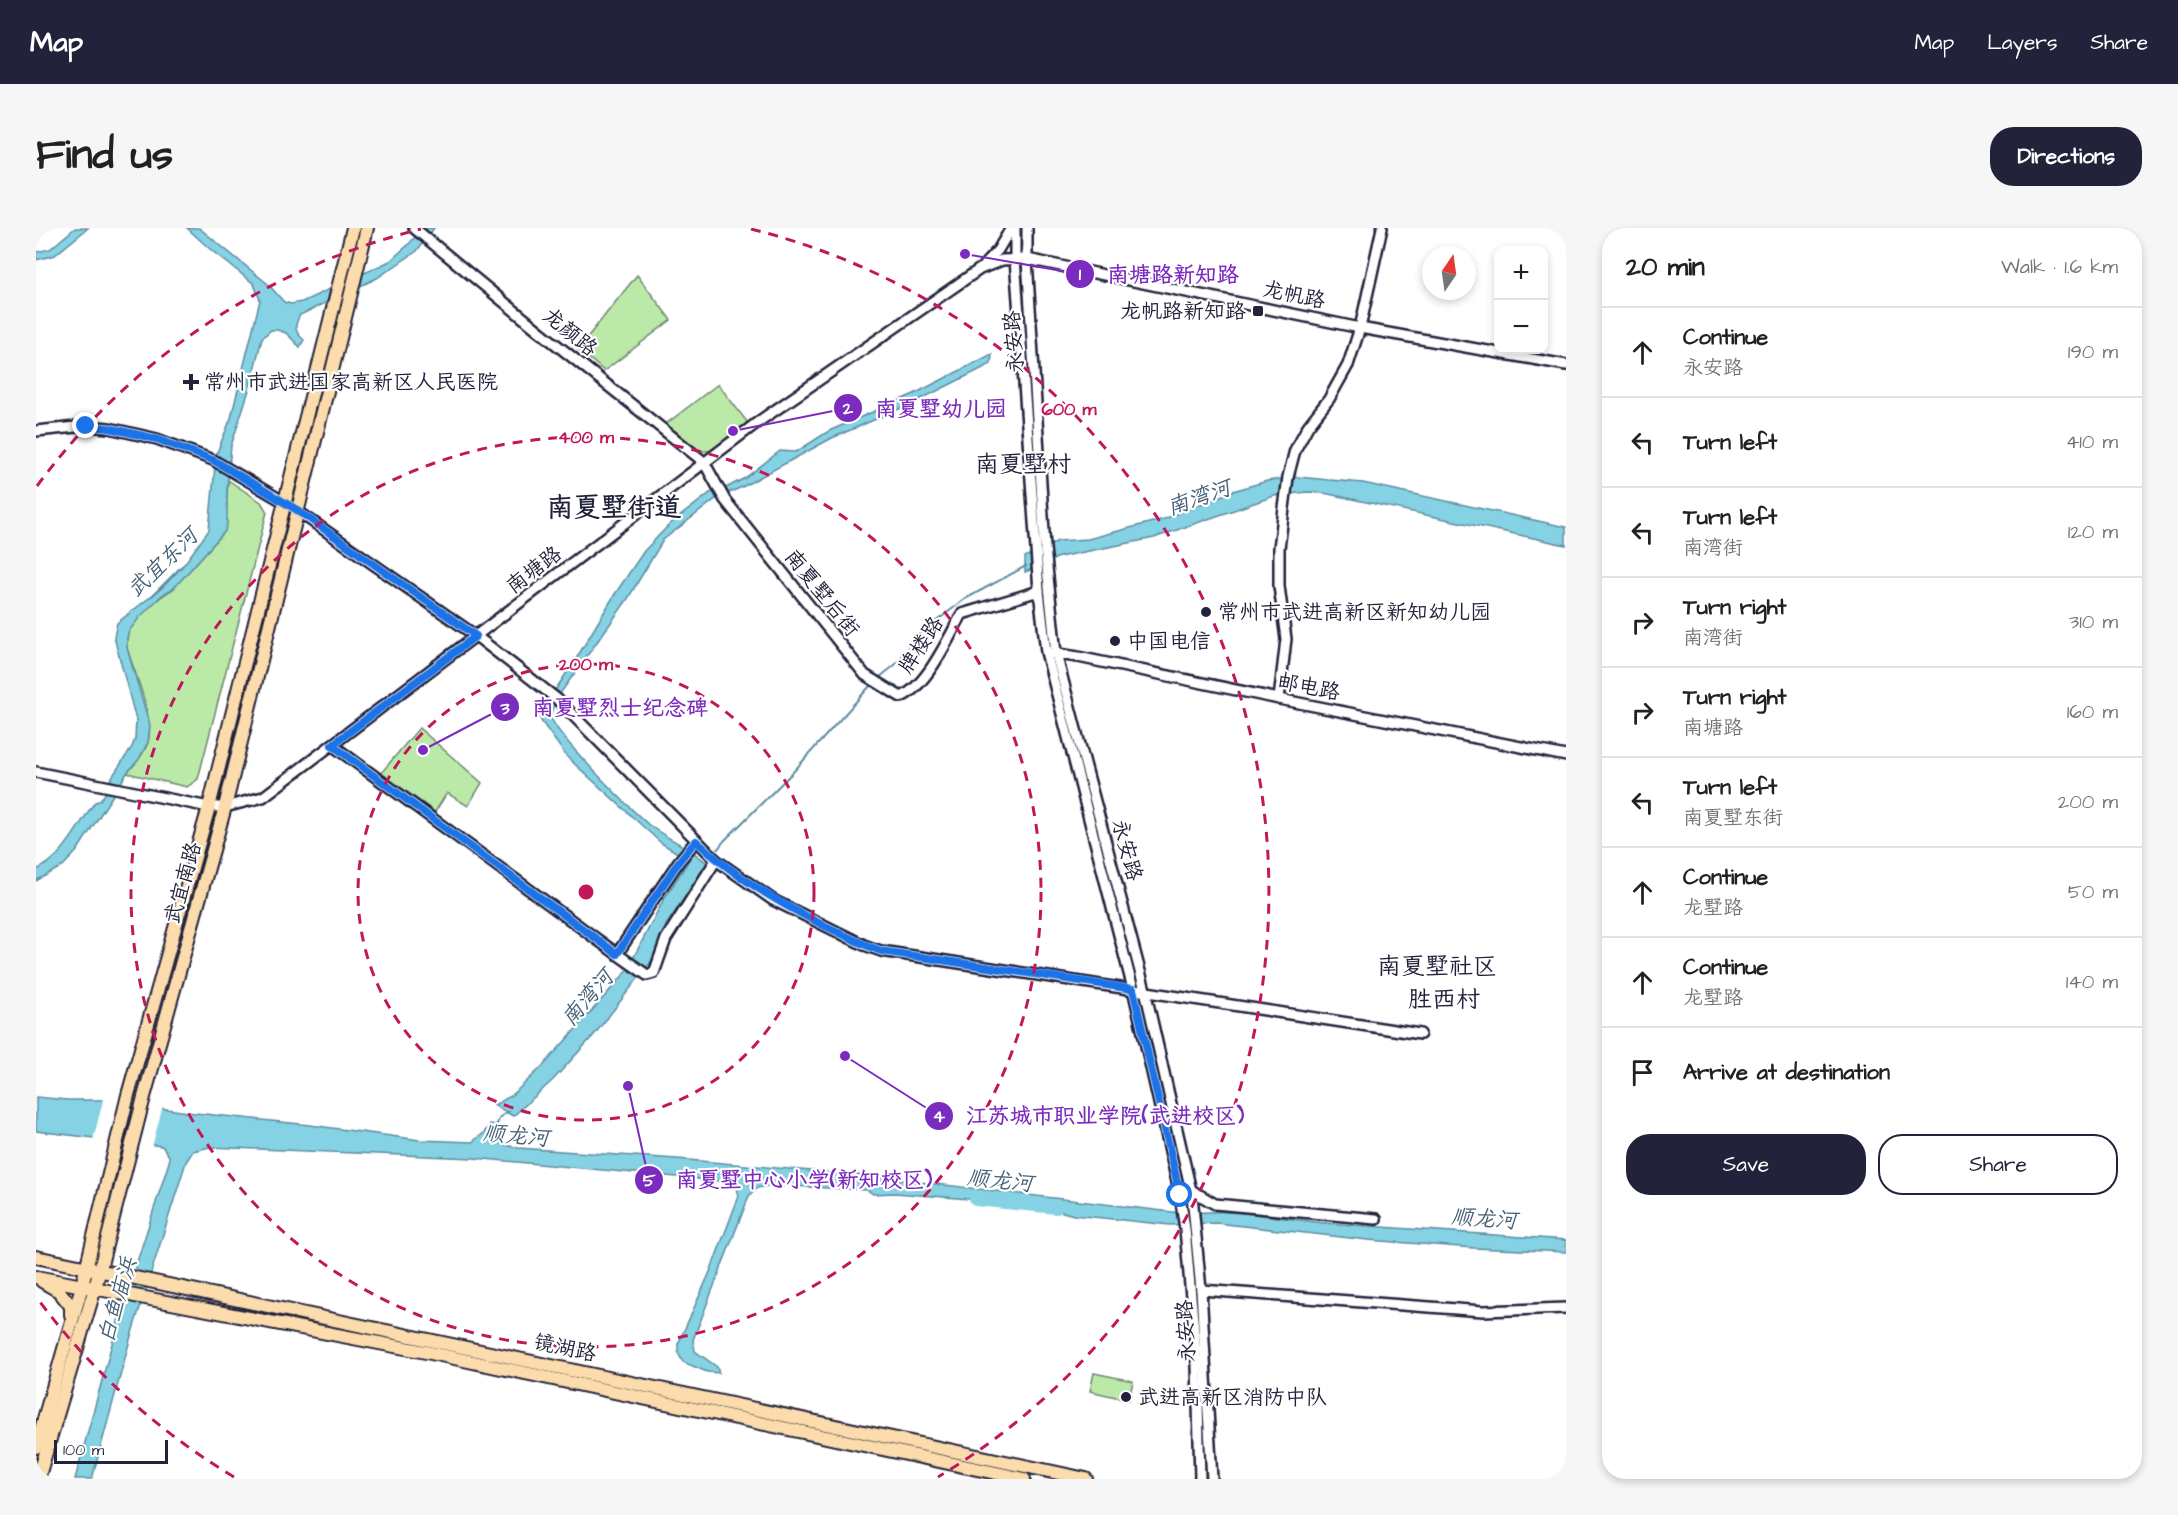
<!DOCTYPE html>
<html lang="en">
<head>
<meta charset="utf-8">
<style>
	:root { --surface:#fff; --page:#f6f6f6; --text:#202124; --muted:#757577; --line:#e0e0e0; --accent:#22223b }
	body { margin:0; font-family:"Architects Daughter","LXGW WenKai TC",sans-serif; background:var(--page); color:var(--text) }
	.controls { position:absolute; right:18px; top:18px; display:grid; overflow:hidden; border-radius:12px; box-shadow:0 3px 9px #0003 }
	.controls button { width:54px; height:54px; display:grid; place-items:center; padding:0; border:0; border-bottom:2px solid var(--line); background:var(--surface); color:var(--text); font:30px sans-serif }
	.compass { position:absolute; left:1386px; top:18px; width:54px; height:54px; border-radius:50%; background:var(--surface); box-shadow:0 3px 9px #0003; rotate:13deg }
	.scale { position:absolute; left:18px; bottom:15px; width:114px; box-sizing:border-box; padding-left:6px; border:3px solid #22223b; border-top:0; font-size:16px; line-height:21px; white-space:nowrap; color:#22223b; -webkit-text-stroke:4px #fff; paint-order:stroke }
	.stop { position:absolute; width:18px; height:18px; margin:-14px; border:4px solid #1a73e8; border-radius:50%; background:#fff }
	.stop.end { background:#1a73e8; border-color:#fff; box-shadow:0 2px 6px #0008 }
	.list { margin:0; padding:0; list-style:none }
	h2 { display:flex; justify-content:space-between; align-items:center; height:78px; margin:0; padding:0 24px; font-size:26px }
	h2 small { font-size:20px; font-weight:400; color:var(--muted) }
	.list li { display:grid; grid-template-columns:39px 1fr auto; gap:18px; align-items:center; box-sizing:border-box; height:90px; padding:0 24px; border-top:2px solid var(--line) }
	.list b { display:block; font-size:22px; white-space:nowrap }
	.list p { margin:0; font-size:20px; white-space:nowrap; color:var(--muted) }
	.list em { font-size:20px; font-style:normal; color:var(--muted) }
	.actions { display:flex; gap:12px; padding:18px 24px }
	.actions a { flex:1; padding:14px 0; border:2px solid var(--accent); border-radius:24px; text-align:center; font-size:21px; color:var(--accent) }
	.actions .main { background:var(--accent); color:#fff }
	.icon { flex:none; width:33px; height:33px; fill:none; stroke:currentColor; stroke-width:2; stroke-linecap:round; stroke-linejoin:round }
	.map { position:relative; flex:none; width:1530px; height:1251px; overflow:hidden; border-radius:24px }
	header { display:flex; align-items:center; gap:36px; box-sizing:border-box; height:84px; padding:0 30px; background:var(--accent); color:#fff }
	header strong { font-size:28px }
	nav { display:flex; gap:33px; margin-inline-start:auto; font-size:21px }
	.intro { display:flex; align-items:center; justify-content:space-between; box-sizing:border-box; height:144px; padding:0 36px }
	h1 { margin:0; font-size:42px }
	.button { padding:15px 27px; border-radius:24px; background:var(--accent); color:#fff; font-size:21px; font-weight:700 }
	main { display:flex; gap:36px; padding:0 36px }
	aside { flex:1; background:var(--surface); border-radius:24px; box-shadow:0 3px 9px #0003 }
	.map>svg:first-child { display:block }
	.green { fill:#bbe9a8; stroke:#6e8672; stroke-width:1.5 }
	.water { fill:#85d2e4; stroke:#5d8ca0; stroke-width:1.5 }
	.pier { fill:#fff }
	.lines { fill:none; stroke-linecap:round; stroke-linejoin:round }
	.stream { stroke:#5d8ca0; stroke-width:2 }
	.river { stroke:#85d2e4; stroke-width:14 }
	.minor-casing { stroke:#22223b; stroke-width:14 }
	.major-casing { stroke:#22223b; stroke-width:16 }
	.minor { stroke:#fff; stroke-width:9 }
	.major { stroke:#fcdcac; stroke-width:12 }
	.route { stroke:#1a73e8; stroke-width:8 }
	.ring { fill:none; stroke:#c2185b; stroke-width:3; stroke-dasharray:10 8 }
	.poi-dot { fill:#22223b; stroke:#fff; stroke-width:2 }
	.labels { text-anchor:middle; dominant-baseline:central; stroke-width:4.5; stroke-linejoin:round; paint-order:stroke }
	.street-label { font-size:21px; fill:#22223b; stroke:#fff }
	.poi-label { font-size:21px; fill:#22223b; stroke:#fff; text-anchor:start }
	.water-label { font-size:22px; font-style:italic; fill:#456076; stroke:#fff }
	.quarter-label { font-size:24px; fill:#22223b; stroke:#fff }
	.district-label { font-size:27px; font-weight:bold; fill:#22223b; stroke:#fff }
	.centre { fill:#c2185b; stroke:#fff; stroke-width:3 }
	.ring-label { font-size:18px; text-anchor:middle; font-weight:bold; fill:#c2185b; stroke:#fff; stroke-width:4.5; stroke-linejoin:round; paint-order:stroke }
	.leader { fill:none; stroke:#7b2cbf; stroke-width:2 }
	.callout-dot { fill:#7b2cbf; stroke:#fff; stroke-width:2 }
	.mark-label { font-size:18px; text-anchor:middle; font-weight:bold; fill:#fff }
	.callout-label { font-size:22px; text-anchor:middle; font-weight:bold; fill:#7b2cbf; stroke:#fff; stroke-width:4.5; stroke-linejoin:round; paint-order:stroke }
</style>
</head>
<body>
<header>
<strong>Map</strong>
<nav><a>Map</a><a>Layers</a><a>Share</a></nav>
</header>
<div class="intro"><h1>Find us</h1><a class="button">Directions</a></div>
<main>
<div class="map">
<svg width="1530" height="1251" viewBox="0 0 1530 1251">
	<rect width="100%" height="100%" fill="#fff"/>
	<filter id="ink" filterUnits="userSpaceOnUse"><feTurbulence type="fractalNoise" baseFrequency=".0167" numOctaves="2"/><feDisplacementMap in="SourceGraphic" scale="12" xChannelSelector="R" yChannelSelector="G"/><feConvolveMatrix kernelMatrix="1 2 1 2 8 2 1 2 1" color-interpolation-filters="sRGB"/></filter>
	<g filter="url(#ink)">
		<g class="green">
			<path d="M601 47 635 92 568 143 542 121Z"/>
			<path d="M682 156 712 195 675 223H664L630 196Z"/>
			<path d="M192 252 225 274 231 284 162 551 151 559 91 545C99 536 108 526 112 514 119 490 98 444 91 420 91 415 91 410 92 405 97 390 123 369 137 361L189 303Z"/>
			<path d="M383 500 446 555 432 578 411 565 399 584 345 545Z"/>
			<path d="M1058 1145 1097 1153 1093 1172 1054 1163Z"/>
		</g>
		<g class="water">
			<path d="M39 0H52L19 27 0 32V24L14 21Z"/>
			<path d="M151 0H163L232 56 248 74 255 76 266 74 354 33 372 17 387 0H398L381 23 341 50 264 87C258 98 258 103 268 112L264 119 250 105 241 102H235L226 110 213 162 195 218 191 262V297L189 303 137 361 126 367 103 390 93 403 91 409V420L114 498 112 514 103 531 91 545 41 623 27 638 0 653V642C28 630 41 598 59 574L63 573 69 566 70 558 96 519 99 511 100 492 78 409 81 395 127 359 149 335 173 302 180 227 195 190 224 72 218 56 175 22Z"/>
			<path d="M956 126 955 136 877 175 796 210 706 259 681 270 627 312 591 372 523 467C520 474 515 481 515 488 515 503 598 584 613 597 631 611 654 619 671 635L630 697 618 730 558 807 517 852 477 888 458 877 475 868 507 838 590 744 629 669 653 632 625 615 531 529 505 493 503 486 540 431 579 366 608 323 634 296 674 265 690 260 709 250 744 223 760 224 793 203 878 166Z"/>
			<path d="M1261 249 1327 255 1530 299V317L1288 265 1271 264 1238 268 1118 310 1023 329 989 344V329L1022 313 1052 311 1128 291 1197 263 1231 253Z"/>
			<path d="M0 869 31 872H68L159 885 274 897 384 912 436 914 448 905 454 896 459 897 464 903 465 916 482 920 641 931 832 948 1153 986C1197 979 1244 991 1289 995 1369 1001 1450 1006 1530 1012V1024L1438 1020 1332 1012 1180 995 1134 997 1038 987 996 976 859 965 837 966 831 962 735 957 721 960 713 968 657 1112 659 1123 681 1139 683 1145 671 1144 647 1134 642 1125V1116L674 1044 703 968 700 958 694 954 437 930 174 919 157 923 150 934 95 1108 56 1251H39L83 1090 133 934V928L126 918 0 903Z"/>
		</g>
		<path class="pier" d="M68 869 127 877 116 919 57 912Z"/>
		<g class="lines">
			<g class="stream">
				<path d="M116 368 146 338"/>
				<path d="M844 449 859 437 881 408 929 371 990 338"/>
				<path d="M682 621 688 613 758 543 834 458"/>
				<path d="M460 898 464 889 473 883"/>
			</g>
			<path class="river" d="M940 971 1020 979"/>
			<g class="minor-casing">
				<g id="minor">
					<path d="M378 0 502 102 668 234 689 272 829 447 865 469C891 458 912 411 926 386L1003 363"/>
					<path d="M979 0V31L1003 363 1010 424 1097 761 1144 967 1149 1001 1161 1137 1164 1251"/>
					<path d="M991 0V31L1009 320 1020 426 1109 762 1156 967 1165 1062 1176 1251"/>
					<path d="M948 37 962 22 975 0"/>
					<path d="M0 203 50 198 73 200 121 211 177 232 250 275 440 408 521 471 680 632 737 672 828 717 845 723 1384 806"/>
					<path d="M1015 425 1042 429 1243 471 1530 528"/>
					<path d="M1243 471 1250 411 1243 358V320L1252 249 1259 222 1272 198 1293 171 1312 137 1324 100 1346 0"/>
					<path d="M296 517 581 726 643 633 660 613"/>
					<path d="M0 544 173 579H189L227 569 722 194 944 41 966 32 991 31 1324 100 1530 137"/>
					<path d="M581 726 611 747 618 745 630 711 680 632"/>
					<path d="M1155 962 1179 976 1340 991"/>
					<path d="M1165 1062 1447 1083 1530 1080"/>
				</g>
			</g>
			<g class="major-casing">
				<g id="major">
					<path d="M0 1029 1050 1251"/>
					<path d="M0 1049 395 1125 988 1251"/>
					<path d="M6 1053 23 1063 35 1078V1087"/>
					<path d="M0 1219 46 1058 92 867 173 579 317 0"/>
					<path d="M2 1251 59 1060 108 869 189 579 331 0"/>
				</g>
			</g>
			<use href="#minor" class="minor"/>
			<use href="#major" class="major"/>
		</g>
	</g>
	<g class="lines" filter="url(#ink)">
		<path class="route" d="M50 198 73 200 121 211 177 232 261 282 440 408 296 517 581 726 643 633 660 613C698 648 740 673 785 696 805 705 824 716 845 723L1097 761 1144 967"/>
	</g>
	<g class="ring">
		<circle cx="550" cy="664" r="228"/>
		<circle cx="550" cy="664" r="455"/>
		<path d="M198 1249A683 683 0 0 1 1 1070M1 258A683 683 0 0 1 385 1M715 1A683 683 0 0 1 902 1249"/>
	</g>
	<g class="poi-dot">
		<rect x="1216" y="77" width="12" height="12" rx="3"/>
		<path d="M152 145h6v6h6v6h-6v6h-6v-6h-6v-6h6z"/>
		<circle cx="1170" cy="384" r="6"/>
		<circle cx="1079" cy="413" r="6"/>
		<circle cx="1090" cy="1169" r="6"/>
	</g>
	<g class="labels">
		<g class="street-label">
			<text transform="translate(1258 67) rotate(12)">龙帆路</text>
			<text transform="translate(534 104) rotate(39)">龙颜路</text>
			<text transform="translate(978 114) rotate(-94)">永安路</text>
			<text transform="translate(498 342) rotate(-37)">南塘路</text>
			<text transform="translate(786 365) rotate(51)">南夏墅后街</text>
			<text transform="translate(885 417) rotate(-57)">牌楼路</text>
			<text transform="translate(1273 459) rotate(11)">邮电路</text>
			<text transform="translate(1091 622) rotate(75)">永安路</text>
			<text transform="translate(147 655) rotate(-74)">武宜南路</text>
			<text transform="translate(1150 1103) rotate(-93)">永安路</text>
			<text transform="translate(529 1120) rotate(12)">镜湖路</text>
		</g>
		<g class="poi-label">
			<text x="1210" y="83" text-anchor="end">龙帆路新知路</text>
			<text x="168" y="154">常州市武进国家高新区人民医院</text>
			<text x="1182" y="384">常州市武进高新区新知幼儿园</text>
			<text x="1091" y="413">中国电信</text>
			<text x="1102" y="1169">武进高新区消防中队</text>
		</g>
		<g class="water-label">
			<text transform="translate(1163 270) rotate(-19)">南湾河</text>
			<text transform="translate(127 335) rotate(-44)">武宜东河</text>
			<text transform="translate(552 770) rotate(-49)">南湾河</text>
			<text transform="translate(480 908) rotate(5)">顺龙河</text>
			<text transform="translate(964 953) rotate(6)">顺龙河</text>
			<text transform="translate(1448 991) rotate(4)">顺龙河</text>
			<text transform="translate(82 1072) rotate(-74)">白鱼庙浜</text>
		</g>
		<g class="quarter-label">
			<text x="987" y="237">南夏墅村</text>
			<text x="1401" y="739">南夏墅社区</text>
			<text x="1408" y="772">胜西村</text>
		</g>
		<g class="district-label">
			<text x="578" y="280">南夏墅街道</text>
		</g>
	</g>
	<circle cx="550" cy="664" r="9" class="centre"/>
	<g class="ring-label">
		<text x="1033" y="187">600 m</text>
		<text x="550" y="215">400 m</text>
		<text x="550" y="442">200 m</text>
	</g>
	<path class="leader" d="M929 26L1044 46M697 203L812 180M387 522L469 479M809 828L903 888M592 858L613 952"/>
	<g class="callout-dot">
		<circle cx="929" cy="26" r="6"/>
		<circle cx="697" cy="203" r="6"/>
		<circle cx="387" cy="522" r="6"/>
		<circle cx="809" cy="828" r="6"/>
		<circle cx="592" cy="858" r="6"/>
		<circle cx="1044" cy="46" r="15"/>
		<circle cx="812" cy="180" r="15"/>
		<circle cx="469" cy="479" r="15"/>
		<circle cx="903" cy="888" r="15"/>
		<circle cx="613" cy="952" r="15"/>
	</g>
	<g class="mark-label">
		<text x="1044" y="52">1</text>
		<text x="812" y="186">2</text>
		<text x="469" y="486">3</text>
		<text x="903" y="894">4</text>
		<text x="613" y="958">5</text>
	</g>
	<g class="callout-label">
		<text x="1137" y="54">南塘路新知路</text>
		<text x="905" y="188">南夏墅幼儿园</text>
		<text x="584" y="487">南夏墅烈士纪念碑</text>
		<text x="1069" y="895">江苏城市职业学院(武进校区)</text>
		<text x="768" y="959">南夏墅中心小学(新知校区)</text>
	</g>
</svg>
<div class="controls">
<button>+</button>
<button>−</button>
</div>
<svg class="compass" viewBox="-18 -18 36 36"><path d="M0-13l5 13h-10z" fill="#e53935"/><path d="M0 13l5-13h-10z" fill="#757577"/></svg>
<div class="scale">100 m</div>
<div class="stop" style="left:1144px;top:967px"></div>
<div class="stop end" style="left:50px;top:198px"></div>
</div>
<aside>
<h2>20 min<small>Walk · 1.6 km</small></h2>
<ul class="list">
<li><svg class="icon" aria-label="ahead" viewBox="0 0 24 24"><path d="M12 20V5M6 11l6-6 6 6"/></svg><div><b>Continue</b><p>永安路</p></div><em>190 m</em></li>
<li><svg class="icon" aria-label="left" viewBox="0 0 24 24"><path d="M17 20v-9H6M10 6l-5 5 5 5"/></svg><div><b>Turn left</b></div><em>410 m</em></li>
<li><svg class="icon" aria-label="left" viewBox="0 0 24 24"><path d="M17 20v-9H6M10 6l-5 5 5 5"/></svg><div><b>Turn left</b><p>南湾街</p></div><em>120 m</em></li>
<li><svg class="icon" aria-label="right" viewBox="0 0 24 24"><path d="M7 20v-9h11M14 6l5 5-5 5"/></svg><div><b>Turn right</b><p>南湾街</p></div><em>310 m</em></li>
<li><svg class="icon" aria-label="right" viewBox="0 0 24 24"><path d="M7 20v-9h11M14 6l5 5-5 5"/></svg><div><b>Turn right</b><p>南塘路</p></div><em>160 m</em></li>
<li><svg class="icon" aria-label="left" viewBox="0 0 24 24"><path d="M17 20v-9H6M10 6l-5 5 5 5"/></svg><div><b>Turn left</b><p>南夏墅东街</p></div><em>200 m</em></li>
<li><svg class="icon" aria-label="ahead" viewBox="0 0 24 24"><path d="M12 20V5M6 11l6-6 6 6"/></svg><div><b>Continue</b><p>龙墅路</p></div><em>50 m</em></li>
<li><svg class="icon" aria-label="ahead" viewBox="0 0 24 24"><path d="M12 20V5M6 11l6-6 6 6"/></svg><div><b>Continue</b><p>龙墅路</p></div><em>140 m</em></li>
<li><svg class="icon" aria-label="arrive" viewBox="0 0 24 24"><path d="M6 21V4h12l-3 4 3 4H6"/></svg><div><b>Arrive at destination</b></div></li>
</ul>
<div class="actions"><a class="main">Save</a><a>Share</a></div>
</aside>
</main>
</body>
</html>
